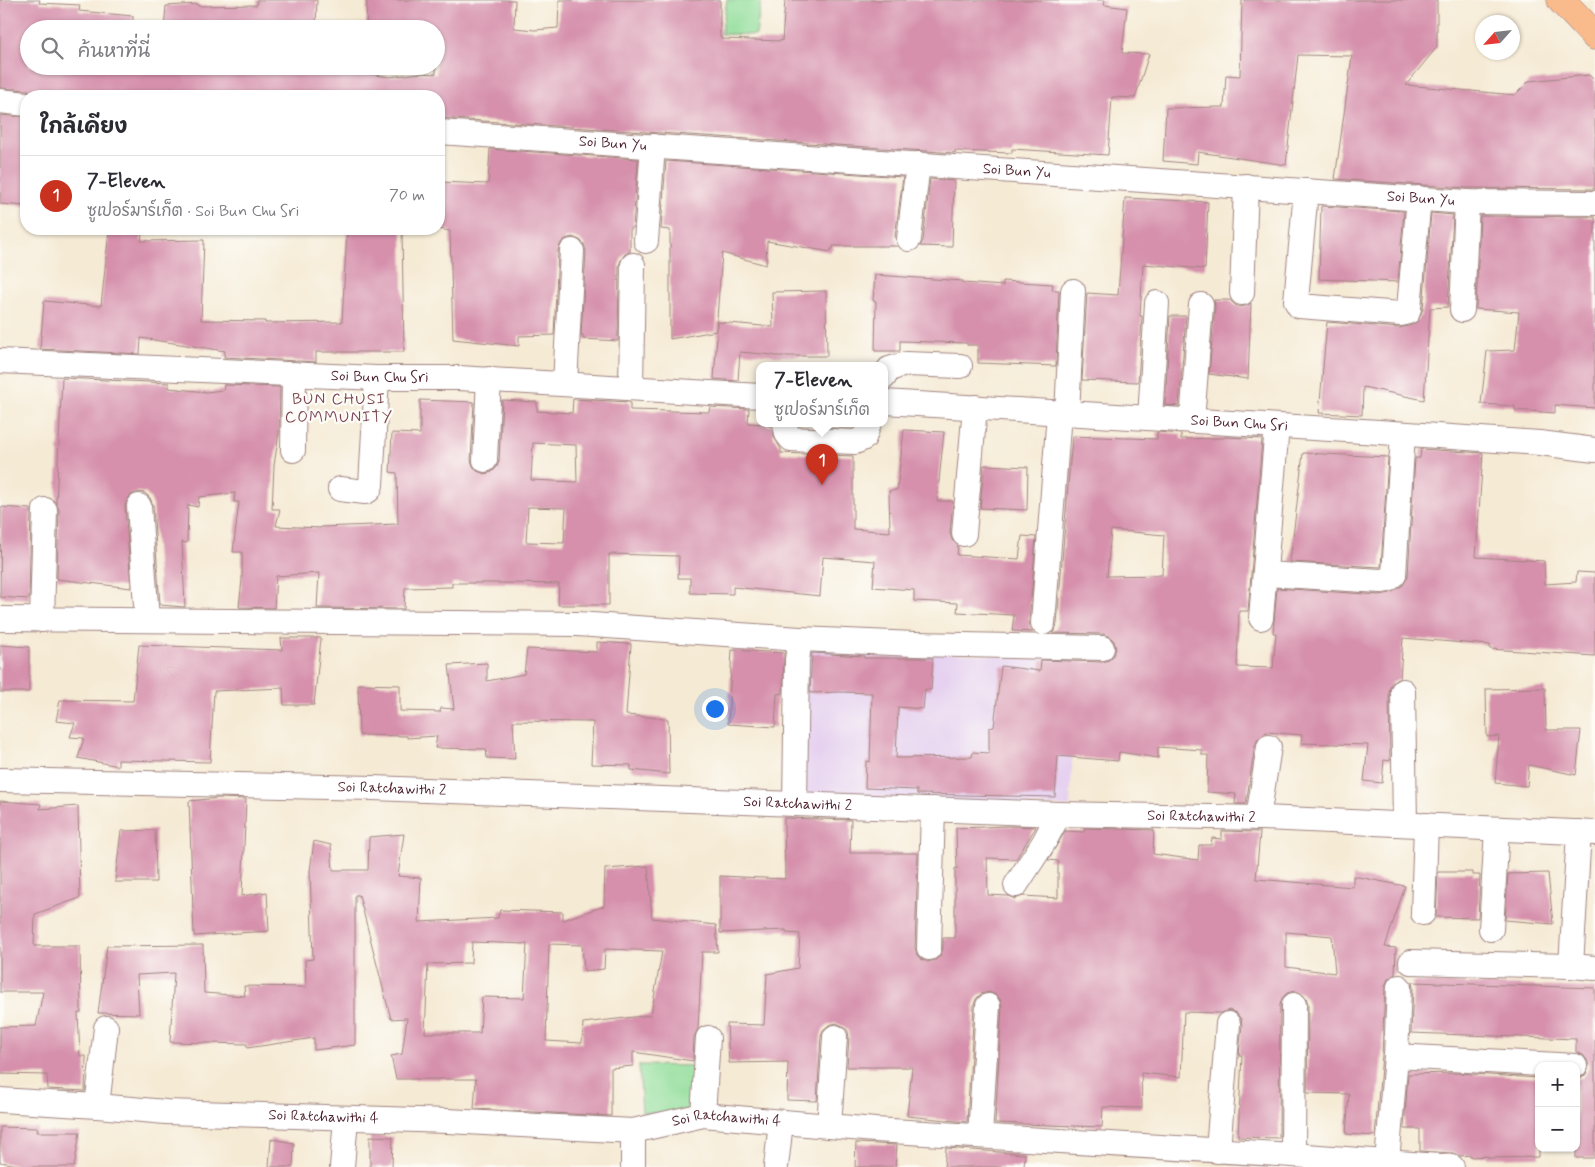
<!DOCTYPE html>
<html lang="th">
<head>
<meta charset="utf-8">
<style>
	:root { --surface:#fff; --page:#f7f7f7; --text:#2b2b33; --muted:#7c7c81; --line:#e1e1e2; --accent:#c8321e }
	body { margin:0; font-family:Mynerve,"Playpen Sans Thai",sans-serif; background:var(--page); color:var(--text) }
	.controls { position:absolute; right:15px; bottom:15px; display:grid; overflow:hidden; border-radius:10px; box-shadow:0 1px 4px #0004 }
	.controls button { width:45px; height:45px; display:grid; place-items:center; padding:0; border:0; border-bottom:1px solid var(--line); background:var(--surface); color:var(--text); font:25px sans-serif }
	.compass { position:absolute; left:1475px; top:15px; width:45px; height:45px; border-radius:50%; background:var(--surface); box-shadow:0 1px 4px #0004; rotate:243deg }
	.you { position:absolute; left:714px; top:708px; width:18px; height:18px; margin:-12px; border:4px solid #fff; border-radius:50%; background:#1a73e8; box-shadow:0 0 0 8px #1a73e833 }
	.badge { display:grid; place-items:center; width:32px; height:32px; border-radius:50%; background:var(--accent); color:#fff; font-size:16px; font-weight:700 }
	.pin { position:absolute; translate:-50% -41px; filter:drop-shadow(0 1px 2px #0008) }
	.pin::after { content:''; position:absolute; top:26px; width:18px; height:15px; background:inherit; clip-path:polygon(0 0,100% 0,50% 100%) }
	.popup { position:absolute; left:756px; top:362px; width:132px; height:65px; box-sizing:border-box; display:grid; place-content:center; border-radius:10px; background:var(--surface); filter:drop-shadow(0 1px 4px #0005); font-size:16px; white-space:nowrap; color:var(--muted) }
	.popup b { font-size:19px; color:var(--text) }
	.popup::after { content:''; position:absolute; left:50%; top:100%; margin-left:-10px; border:10px solid transparent; border-top-color:var(--surface) }
	.list { margin:0; padding:0; list-style:none }
	h2 { display:flex; justify-content:space-between; align-items:center; height:65px; margin:0; padding:0 20px; font-size:21px }
	h2 small { font-size:16px; font-weight:400; color:var(--muted) }
	.list li { display:grid; grid-template-columns:32px 1fr auto; gap:15px; align-items:center; box-sizing:border-box; height:80px; padding:0 20px; border-top:1px solid var(--line) }
	.list b { display:block; font-size:19px; white-space:nowrap }
	.list p { margin:0; font-size:16px; white-space:nowrap; color:var(--muted) }
	.list em { font-size:16px; font-style:normal; color:var(--muted) }
	.icon { flex:none; width:28px; height:28px; fill:none; stroke:currentColor; stroke-width:2; stroke-linecap:round; stroke-linejoin:round }
	.map { position:relative; flex:none; width:1595px; height:1167px; overflow:hidden }
	.search { position:absolute; background:var(--surface); box-shadow:0 1px 4px #0004; left:20px; top:20px; width:425px; height:55px; display:flex; align-items:center; gap:12px; box-sizing:border-box; padding:0 18px; border-radius:28px; color:var(--muted); font-size:19px }
	.panel { position:absolute; background:var(--surface); box-shadow:0 1px 4px #0004; left:20px; top:90px; width:425px; height:145px; border-radius:20px }
	.map>svg:first-child { display:block }
	.built { fill:#e6d2f0 }
	.green { fill:#93de9b; stroke:#6e7e63 }
	.building { fill:#d690ac; fill-rule:evenodd }
	.lines { fill:none; stroke-linecap:round; stroke-linejoin:round }
	.minor-casing { stroke:#a08480; stroke-width:26 }
	.major-casing { stroke:#a08480; stroke-width:29 }
	.minor { stroke:#fff; stroke-width:24 }
	.major { stroke:#fabb8c; stroke-width:28 }
	.labels { text-anchor:middle; dominant-baseline:central; stroke-width:4.5; stroke-linejoin:round; paint-order:stroke }
	.street-label { font-size:15px; fill:#4a1f2b; stroke:#fdfcf7 }
	.neighbourhood-label { font-size:16px; letter-spacing:1px; fill:#7b4758; stroke:#fdfcf7 }
</style>
</head>
<body>
<div class="map">
<svg width="1595" height="1167" viewBox="0 0 1595 1167">
	<rect width="100%" height="100%" fill="#fdfcf7"/>
	<filter id="ink" filterUnits="userSpaceOnUse"><feTurbulence type="fractalNoise" baseFrequency=".02" numOctaves="2"/><feDisplacementMap in="SourceGraphic" scale="10" xChannelSelector="R" yChannelSelector="G"/><feConvolveMatrix kernelMatrix="1 2 1 2 8 2 1 2 1" color-interpolation-filters="sRGB"/></filter>
	<filter id="wash" filterUnits="userSpaceOnUse"><feTurbulence type="fractalNoise" baseFrequency=".0096" numOctaves="4" result="noise"/><feDisplacementMap in="SourceGraphic" scale="20" xChannelSelector="R" yChannelSelector="G"/><feGaussianBlur stdDeviation="1.12" result="paint"/><feColorMatrix in="noise" values="0 0 0 0 0 0 0 0 0 0 0 0 0 0 0 0 0 1.4 0 .05"/><feComposite in="paint" operator="in"/></filter>
	<g filter="url(#wash)">
		<rect width="100%" height="100%" fill="#f5ead4"/>
		<path class="built" d="M808 645 1077 660 1070 807 801 793Z"/>
		<g class="green">
			<path d="M727 0H761L756 35 721 34Z"/>
			<path d="M639 1065 702 1066V1107L664 1113 642 1112Z"/>
		</g>
		<g id="blocks">
			<g class="building">
				<path d="M0 0H40L39 3 80 5 79 11 133 16V29H29V66H358L357 72 390 77 420 73 436 74V29H366L367 0H515L514 28 535 30 558 28 559 0H720V37H721V39L782 41 785 0H1105L1104 5 1127 8 1122 53 1149 54 1135 98 1112 97 1108 155 1012 149V153L955 151V153L439 118V96H37L34 93 28 90 0 88Z"/>
				<path d="M257 0H317L316 29H164L166 6 198 4V6L257 5Z"/>
				<path d="M1242 0H1437V47L1406 85 1515 95 1529 81 1589 75 1595 81V189L1468 188 1335 179 1352 56 1298 55 1286 165 1198 152 1197 164 1163 161 1166 108 1224 107 1226 75 1240 76Z"/>
				<path d="M0 115 26 117V206L0 204Z"/>
				<path d="M490 149 638 159 633 228H630V252L626 253 622 258 619 265 618 341 583 339V335H581L586 251 584 244 580 240 572 237 565 239 561 243 558 250 554 335 519 336V346L453 339 450 231 439 229V182L488 184Z"/>
				<path d="M666 161 903 177 895 237 898 246H833V249H831V252L767 241 766 265 722 253 716 331 670 339V230L661 229Z"/>
				<path d="M930 179 954 181 952 247 920 246 923 241Z"/>
				<path d="M1125 198 1208 202 1205 269 1143 264 1140 316H1142L1138 382 1082 380 1087 293 1118 295Z"/>
				<path d="M1321 206 1404 211 1398 282 1319 279Z"/>
				<path d="M1431 213 1453 215 1448 307 1430 308 1424 400 1363 387 1362 415 1319 413 1327 322 1400 328 1412 325 1418 321 1423 309Z"/>
				<path d="M1480 216 1595 217V408L1555 405V413L1515 410V406L1481 404 1487 351 1515 350 1519 312 1476 309Z"/>
				<path d="M347 229H402L404 352H316V362L224 357 225 351 141 338 140 354 40 349 44 301 101 306 109 231 142 234 141 241 204 240 201 320 265 321V323L342 322Z"/>
				<path d="M875 275 963 281V283L1003 286V281L1053 284 1052 290H1059L1056 366 978 363V345H967V343L900 341V351H875L876 301H873Z"/>
				<path d="M826 291 827 356H774L773 355 740 352 738 381 714 379 718 322 773 327 772 292Z"/>
				<path d="M1214 300H1230L1235 305 1241 307 1248 305 1251 303 1248 379 1209 374 1215 306Z"/>
				<path d="M1170 316H1186L1179 406 1165 405Z"/>
				<path d="M62 378 169 383V388L206 392 223 390 224 385 280 387 279 433 274 465 272 509H280L276 526 321 528V527L398 524 397 473 390 472 392 433 420 434V400L474 402 471 460 473 466 477 471 485 474 492 472 497 467 499 461 502 400 537 402V411L572 413 573 399 630 402V410L709 412 710 407 749 409 748 423 766 424V425L772 426 774 437 781 449V453L853 456V529L890 532 889 491 897 490 904 430 944 432 937 501H953L950 533 952 540 958 546 957 555 1019 559 1022 536 1036 537 1029 622 1030 628 1033 632 1012 631 1014 615 957 612 958 603 914 601V590L873 587 875 561 823 557 820 596 733 587V594L690 593V578H678L679 556 609 554V605H558L559 584 509 583H452V587L405 588 404 609 317 608 319 573 276 576 274 608 239 607 242 580V552H233L239 502H234L235 493 199 497 198 507 188 505 187 543 182 542 185 607 160 605 153 505 150 498 145 493 138 492 131 495 127 500 125 506 131 588 57 579 59 510 56 503ZM533 443 576 445 577 482 531 480ZM528 507 566 508 564 543 526 542Z"/>
				<path d="M1157 432 1181 434V439L1223 438 1224 437 1262 439 1248 611H1239L1237 666 1238 667 1273 668 1276 633H1273L1277 588 1380 595 1390 593 1403 585 1408 576 1415 458H1420L1421 449 1483 453 1476 557 1544 561 1545 584 1576 582 1577 572 1595 573V656L1490 649V645L1403 638 1400 678 1396 680 1391 684 1389 691 1390 761 1384 760 1382 783 1364 781 1368 745 1301 743 1302 735 1266 732 1265 734 1258 739 1255 745 1246 804H1235L1236 794 1207 792 1208 755H1202V750L1158 747V758L1119 752 1118 761 1058 756 1055 797 917 794V790L865 788 866 761 870 762 872 693 840 692 810 693 812 653 864 656V658H933L931 690 925 689 923 709 898 707 896 758 972 757 973 752 989 753V728L994 727 1001 666 1040 671 1041 660 1102 662 1109 660 1113 656 1116 649 1114 641 1110 637 1103 634 1052 633 1055 630 1057 624 1072 436 1157 439ZM1111 530 1164 535 1162 575 1107 576Z"/>
				<path d="M1303 453 1388 457 1381 567 1290 562Z"/>
				<path d="M984 465 1028 467 1027 510 980 508Z"/>
				<path d="M1 507 31 509 29 599 0 597Z"/>
				<path d="M281 638H321L314 705H284L283 688 214 691 210 762 118 760V766L78 758 84 738 70 737 75 723 56 721 60 700 133 701 139 645 282 650Z"/>
				<path d="M597 642 631 644 626 715 668 719 669 774 631 770V765L591 764 593 722 513 721 515 759 487 758 486 749 435 748 437 736 407 738V736L359 735 358 684 400 685V711L440 712 441 708 454 709 449 665 487 663V681L524 674 527 649 597 652Z"/>
				<path d="M0 645 29 647V692H0Z"/>
				<path d="M732 650 784 653 783 693 777 694 775 727 728 724Z"/>
				<path d="M1545 688 1546 730H1581L1576 775 1529 765 1527 786 1495 783 1499 736 1487 737 1486 689Z"/>
				<path d="M219 798 246 799 242 896 267 892 269 931 194 936 189 801Z"/>
				<path d="M0 801 41 804 40 809 78 806 80 898 35 914 34 946H80L81 1013H78L80 1056H86L85 1091 48 1089 47 1075 0 1074V1027L36 1026 43 992H0Z"/>
				<path d="M784 818 851 820 850 853H918L915 948 917 955 921 959 928 962 935 960 940 956 943 948V938H955V868L957 869 956 828 1010 826 1036 827 1016 859 987 858 988 895 1008 896 1015 899 1023 896 1058 898V861L1048 860 1065 831 1084 832 1085 828 1154 830 1153 854 1198 860 1199 845H1211L1212 838 1222 839V831L1256 832H1260L1256 879 1353 887V876L1405 886 1385 947 1396 948 1395 974 1388 979 1385 986 1382 1055 1375 1136 1346 1134 1349 1094 1307 1093 1308 1005 1306 998 1301 993 1295 991 1287 993 1282 998 1280 1005 1279 1138 1238 1137 1242 1055H1239L1242 1025 1241 1019 1236 1013 1229 1010 1221 1013 1184 1012 1181 1077 1141 1073 1142 1108 1103 1107 1102 1127 995 1123 1002 1007 1000 999 996 995 989 992 981 994 976 999 974 1005 967 1122 907 1116 912 1067H847L849 1038 848 1031 843 1026 836 1023 829 1025 823 1030 821 1036 817 1101 787 1100 788 1062 729 1063 727 1024 764 1025 767 974 798 968 800 934 786 933V930L720 933V876L785 879ZM1286 932 1332 936 1335 973 1286 967Z"/>
				<path d="M155 830 156 882H115L121 831Z"/>
				<path d="M404 834 398 876 421 878 419 922 498 918 500 910 563 912V920L604 906 605 869 648 866 652 918 716 925 718 952H702L698 1029 694 1037 693 1061 633 1052V1066L611 1068V1116L474 1109 476 1079H396L391 1056 402 1054 407 1018 391 1019 359 895H355V1045L314 1050V1038L247 1048V1044L170 1042 174 973 137 975 139 1014 98 1013 107 946 203 945 204 993 245 996 244 986 306 987 305 960 313 959 310 871 314 841 331 845 333 870H368L369 837ZM472 942 527 944 524 998 482 997 480 1033H425L428 964 471 963ZM549 944 582 945 584 971 604 969 605 949 662 951 651 1015 583 1023 582 1043 546 1041Z"/>
				<path d="M1438 872H1473V875H1480L1478 918 1436 917Z"/>
				<path d="M1548 873 1553 924 1505 920 1508 874Z"/>
				<path d="M1412 982 1595 988V1151H1594V1158H1576V1079L1582 1078 1586 1074 1589 1066 1587 1060 1583 1055 1576 1052V1039L1411 1033 1413 988Z"/>
				<path d="M1455 1073 1539 1078V1157L1488 1158V1156L1471 1157V1155L1460 1156 1453 1153 1420 1151V1129H1404L1408 1074Z"/>
				<path d="M0 1127 38 1128 37 1132H80L74 1167H29L0 1162Z"/>
				<path d="M370 1136 393 1137 392 1167H370Z"/>
				<path d="M271 1139 294 1143 293 1167H269Z"/>
				<path d="M856 1143 897 1145 895 1167H855Z"/>
				<path d="M946 1148 1025 1154 1024 1167H944Z"/>
			</g>
		</g>
	</g>
	<g filter="url(#ink)">
		<use href="#blocks" fill-opacity="0" stroke="#a08480" stroke-width="1"/>
		<g class="lines">
			<g class="minor-casing">
				<g id="minor">
					<path d="M0 101 26 104"/>
					<path id="s1" d="M439 132 1467 202 1595 203"/>
					<path d="M1306 191 1296 301 1299 306 1401 314 1408 312 1409 308 1419 198"/>
					<path d="M909 239 918 164"/>
					<path d="M646 241 653 146"/>
					<path d="M1242 293 1246 186"/>
					<path d="M1462 310 1467 202"/>
					<path id="s2" d="M0 361 377 378H459L760 396"/>
					<path d="M884 377 889 369 906 364 960 366"/>
					<path d="M565 384 572 251"/>
					<path d="M631 387 633 265"/>
					<path id="s3" d="M884 402 1379 432 1540 443 1595 450"/>
					<path d="M1067 414 1073 291"/>
					<path d="M1150 418 1157 303"/>
					<path d="M1192 421 1201 305"/>
					<path d="M785 424 787 434 791 439 855 442 864 438 869 424"/>
					<path d="M293 450 294 374"/>
					<path d="M485 460 489 379"/>
					<path d="M340 489 365 492 369 490 371 485 377 378"/>
					<path d="M139 506 147 620"/>
					<path d="M964 534 975 407"/>
					<path d="M1266 574 1381 581 1388 580 1394 575 1403 434"/>
					<path d="M1261 618 1277 426"/>
					<path d="M0 619 577 624 800 639 915 644 1102 648"/>
					<path d="M42 620 45 510"/>
					<path d="M1043 623 1059 413"/>
					<path d="M1403 691 1405 824"/>
					<path id="s4" d="M0 780 373 788 1059 814 1262 818 1595 833"/>
					<path d="M795 804 797 660 800 639"/>
					<path d="M1258 818 1269 747"/>
					<path d="M1016 885 1044 842 1059 814"/>
					<path d="M1423 913 1426 825"/>
					<path d="M1491 929 1497 829"/>
					<path d="M929 948 933 809"/>
					<path d="M1411 962 1571 966 1595 968"/>
					<path d="M1571 966 1579 832"/>
					<path d="M1396 1056 1575 1066"/>
					<path id="s5" d="M0 1100 97 1106 166 1112 448 1121 633 1131 703 1115 875 1130 1293 1155 1452 1167"/>
					<path d="M97 1106 106 1028"/>
					<path d="M703 1115 708 1038"/>
					<path d="M829 1126 835 1037"/>
					<path d="M633 1131V1167"/>
					<path d="M980 1136 988 1006"/>
					<path d="M1218 1151 1228 1024"/>
					<path d="M1293 1155 1294 1005"/>
					<path d="M1387 1162 1396 1056 1399 987"/>
					<path d="M342 1167 346 1118"/>
					<path d="M776 1167 781 1122"/>
				</g>
			</g>
			<g class="major-casing">
				<path id="major" d="M1561 0 1595 36"/>
			</g>
			<use href="#minor" class="minor"/>
			<use href="#major" class="major"/>
		</g>
	</g>
	<g class="labels">
		<g class="street-label">
			<text stroke="none"><textPath href="#s1" startOffset="174">Soi Bun Yu</textPath></text>
			<text stroke="none"><textPath href="#s1" startOffset="579">Soi Bun Yu</textPath></text>
			<text stroke="none"><textPath href="#s1" startOffset="984">Soi Bun Yu</textPath></text>
			<text stroke="none"><textPath href="#s2" startOffset="380">Soi Bun Chu Sri</textPath></text>
			<text stroke="none"><textPath href="#s3" startOffset="356">Soi Bun Chu Sri</textPath></text>
			<text stroke="none"><textPath href="#s4" startOffset="392">Soi Ratchawithi 2</textPath></text>
			<text stroke="none"><textPath href="#s4" startOffset="798">Soi Ratchawithi 2</textPath></text>
			<text stroke="none"><textPath href="#s4" startOffset="1202">Soi Ratchawithi 2</textPath></text>
			<text stroke="none"><textPath href="#s5" startOffset="324">Soi Ratchawithi 4</textPath></text>
			<text stroke="none"><textPath href="#s5" startOffset="729">Soi Ratchawithi 4</textPath></text>
		</g>
		<g class="neighbourhood-label">
			<text x="339" y="399">BUN CHUSI<tspan x="339" dy="18">COMMUNITY</tspan></text>
		</g>
	</g>
</svg>
<div class="controls">
<button>+</button>
<button>−</button>
</div>
<svg class="compass" viewBox="-18 -18 36 36"><path d="M0-13l5 13h-10z" fill="#e53935"/><path d="M0 13l5-13h-10z" fill="#7c7c81"/></svg>
<div class="you"></div>
<div class="pin badge" style="left:822px;top:485px">1</div>
<div class="popup"><b>7-Eleven</b>ซูเปอร์มาร์เก็ต</div>
<div class="search"><svg class="icon" aria-label="search" viewBox="0 0 24 24"><circle cx="10" cy="10" r="6"/><path d="M15 15l6 6"/></svg>ค้นหาที่นี่</div>
<section class="panel">
<h2>ใกล้เคียง<small></small></h2>
<ul class="list">
<li><span class="badge">1</span><div><b>7-Eleven</b><p>ซูเปอร์มาร์เก็ต · Soi Bun Chu Sri</p></div><em>70 m</em></li>
</ul>
</section>
</div>
</body>
</html>
